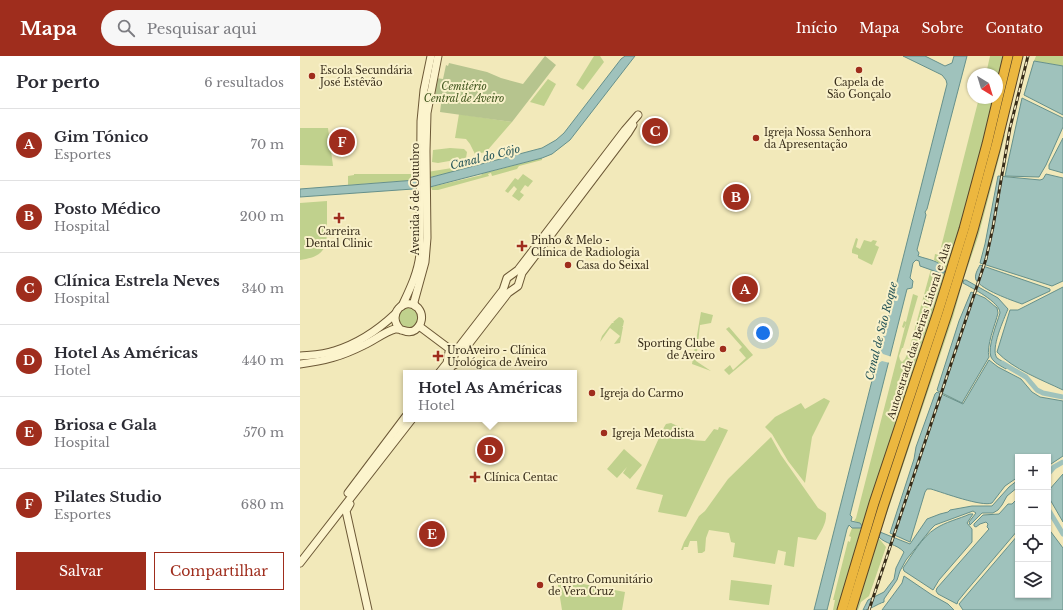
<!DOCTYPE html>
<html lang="pt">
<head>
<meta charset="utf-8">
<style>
	:root { --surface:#fff; --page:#f7f7f7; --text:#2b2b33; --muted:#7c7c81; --line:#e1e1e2; --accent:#9f2d1d }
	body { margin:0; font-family:"Libre Baskerville",serif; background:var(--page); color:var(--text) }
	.controls { position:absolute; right:12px; bottom:12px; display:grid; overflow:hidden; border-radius:0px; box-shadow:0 1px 3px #0004 }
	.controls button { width:36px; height:36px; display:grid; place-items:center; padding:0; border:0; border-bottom:1px solid var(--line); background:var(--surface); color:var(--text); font:20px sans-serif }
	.compass { position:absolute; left:667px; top:12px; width:36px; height:36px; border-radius:50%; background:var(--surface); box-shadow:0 1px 3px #0004; rotate:142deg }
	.you { position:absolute; left:463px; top:277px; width:14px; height:14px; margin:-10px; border:3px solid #fff; border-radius:50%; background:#1a73e8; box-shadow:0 0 0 6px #1a73e833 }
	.badge { display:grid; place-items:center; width:26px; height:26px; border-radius:50%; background:var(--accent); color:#fff; font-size:13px; font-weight:700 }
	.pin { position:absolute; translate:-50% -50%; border:2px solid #fff; box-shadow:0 1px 4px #0006 }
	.popup { position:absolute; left:103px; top:314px; width:174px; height:52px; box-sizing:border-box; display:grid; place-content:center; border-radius:0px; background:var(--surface); filter:drop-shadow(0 1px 3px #0005); font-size:13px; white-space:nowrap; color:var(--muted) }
	.popup b { font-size:15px; color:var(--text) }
	.popup::after { content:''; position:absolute; left:50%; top:100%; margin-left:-8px; border:8px solid transparent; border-top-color:var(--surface) }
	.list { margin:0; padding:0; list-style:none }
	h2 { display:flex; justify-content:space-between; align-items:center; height:52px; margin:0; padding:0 16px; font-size:17px }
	h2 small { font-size:13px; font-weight:400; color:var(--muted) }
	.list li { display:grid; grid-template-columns:26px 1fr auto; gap:12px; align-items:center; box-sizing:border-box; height:72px; padding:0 16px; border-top:1px solid var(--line) }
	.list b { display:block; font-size:15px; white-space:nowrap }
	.list p { margin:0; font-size:13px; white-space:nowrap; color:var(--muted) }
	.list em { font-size:13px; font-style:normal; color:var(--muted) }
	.actions { display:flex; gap:8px; padding:12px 16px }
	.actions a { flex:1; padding:9px 0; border:1px solid var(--accent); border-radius:0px; text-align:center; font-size:14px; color:var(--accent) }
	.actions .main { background:var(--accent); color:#fff }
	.icon { flex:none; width:22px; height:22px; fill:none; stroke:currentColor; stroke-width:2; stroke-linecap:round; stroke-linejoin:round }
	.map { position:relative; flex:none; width:763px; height:554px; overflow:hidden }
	header { display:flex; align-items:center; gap:24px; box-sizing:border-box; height:56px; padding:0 20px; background:var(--accent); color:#fff }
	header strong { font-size:19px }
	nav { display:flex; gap:22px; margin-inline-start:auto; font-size:14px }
	.search { width:280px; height:36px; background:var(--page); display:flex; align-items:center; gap:10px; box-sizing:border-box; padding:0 14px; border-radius:22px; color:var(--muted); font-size:15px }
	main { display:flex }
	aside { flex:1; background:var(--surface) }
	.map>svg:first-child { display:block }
	.green { fill:#c0d18d }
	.cemetery { fill:#b6c48e }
	.water { fill:#9fc2bc; stroke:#66908b }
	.pier { fill:#f2e9ba }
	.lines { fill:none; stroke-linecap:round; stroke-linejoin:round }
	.canal { stroke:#9fc2bc; stroke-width:5 }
	.secondary-casing { stroke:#6c5836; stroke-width:9 }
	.highway-casing { stroke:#574428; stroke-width:11 }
	.secondary { stroke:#fcf4cd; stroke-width:7 }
	.highway { stroke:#ecb73f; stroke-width:9 }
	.rail-casing { stroke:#372c19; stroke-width:3 }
	.rail { stroke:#f9f1ca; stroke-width:1.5; stroke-dasharray:4.5; stroke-linecap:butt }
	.poi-dot { fill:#9f2d1d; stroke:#f9f1ca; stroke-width:1.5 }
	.labels { text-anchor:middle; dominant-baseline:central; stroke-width:4; stroke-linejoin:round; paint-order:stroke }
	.poi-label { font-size:10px; fill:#372c19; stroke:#f9f1ca; text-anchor:start }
	.park-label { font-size:10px; font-style:italic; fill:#40561e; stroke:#f9f1ca }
	.street-label { font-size:10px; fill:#372c19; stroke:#f9f1ca }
	.water-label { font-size:11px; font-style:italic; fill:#275659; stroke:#f9f1ca }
</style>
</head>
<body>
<header>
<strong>Mapa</strong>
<div class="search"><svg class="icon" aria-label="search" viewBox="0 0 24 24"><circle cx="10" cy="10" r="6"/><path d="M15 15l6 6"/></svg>Pesquisar aqui</div>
<nav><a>Início</a><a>Mapa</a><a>Sobre</a><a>Contato</a></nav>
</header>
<main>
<aside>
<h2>Por perto<small>6 resultados</small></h2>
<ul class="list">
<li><span class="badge">A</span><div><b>Gim Tónico</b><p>Esportes</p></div><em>70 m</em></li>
<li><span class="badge">B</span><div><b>Posto Médico</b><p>Hospital</p></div><em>200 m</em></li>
<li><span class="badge">C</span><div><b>Clínica Estrela Neves</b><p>Hospital</p></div><em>340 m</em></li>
<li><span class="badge">D</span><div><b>Hotel As Américas</b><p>Hotel</p></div><em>440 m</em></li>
<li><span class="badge">E</span><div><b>Briosa e Gala</b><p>Hospital</p></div><em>570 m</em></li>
<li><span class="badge">F</span><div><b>Pilates Studio</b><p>Esportes</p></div><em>680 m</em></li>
</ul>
<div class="actions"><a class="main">Salvar</a><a>Compartilhar</a></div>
</aside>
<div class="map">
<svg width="763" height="554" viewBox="0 0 763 554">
	<rect width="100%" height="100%" fill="#f2e9ba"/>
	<g class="green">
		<path d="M294 0H300L304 6 283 34 276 29Z"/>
		<path d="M690 0H703L697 29V18H686Z"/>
		<path d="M736 0H763V10L734 5Z"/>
		<path d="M248 23 256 28 244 50 230 46Z"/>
		<path d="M679 42H694C679 101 664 159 646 217 620 302 590 385 562 470L560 467 554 465 556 462 606 267 604 272 602 271 604 265 606 266 613 238 618 240 603 292H602L599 300 600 304 602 306 605 303 609 294 631 213 640 217 645 214 642 209 634 204 635 198 639 199Z"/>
		<path d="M159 58 212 66 186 96 175 98 170 88 166 83 155 82Z"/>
		<path d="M0 72H28L33 110 0 109Z"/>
		<path d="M703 78 705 79 703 87 678 181 664 222 653 261 586 460 581 475H580L652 257 681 160Z"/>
		<path d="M150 92 164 93 167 96 166 102 138 107 132 106 133 94Z"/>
		<path d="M242 102V104L219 110 217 113 192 120 191 117 188 118 189 120 138 134H132L131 131 182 119 181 118Z"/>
		<path d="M152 112 154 116 116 124 48 129V120L54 119V118H115Z"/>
		<path d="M223 118 233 125 228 131 225 129 220 136 224 139 219 145 212 140 217 133 214 130 208 137 205 135 215 122 218 124Z"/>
		<path d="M27 145C27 155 27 164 27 174 27 195 21 201 0 204V147Z"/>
		<path d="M556 182 558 183 556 191 560 193 564 184 571 186 573 184 577 185 575 189 579 191 572 209 558 202V199L552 197V194Z"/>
		<circle cx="108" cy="262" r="10"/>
		<path d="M401 256 413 259 411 267 400 269 396 305 411 315 392 308Z"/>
		<path d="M319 261 322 262 324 265 323 270H322L323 271 320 287 314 288 320 280 310 272 300 286 302 280 312 267H314L313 266Z"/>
		<path d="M429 271 453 299 429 319 424 314 430 309 433 314 446 302 439 294 442 291 426 273Z"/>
		<path d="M524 342 530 345 512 381 505 427 488 405 472 378 465 371 475 361 501 347 505 353Z"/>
		<path d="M371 367 384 373 382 379 391 384 405 385 414 373 418 374 419 371 428 374 386 461 358 456 363 439 336 433 363 373 366 368Z"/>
		<path d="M471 381 481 399 518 452 526 457C527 467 521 475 516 484L498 481 494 511 484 509 486 496 478 494 475 508 433 501 435 487 431 486 429 477 409 474 406 482 405 495 402 497H398L397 485H390L388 491H384L383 494H381L384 486 399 460 405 455 428 423Z"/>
		<path d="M324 393 342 409 330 423 323 417 327 411 317 422 307 413Z"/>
		<path d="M552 472H561L538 554H533L535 544H533L548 485 550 486 551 481 549 480Z"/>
		<path d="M578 481 586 491 569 540 561 546 558 554H556Z"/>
		<path d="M257 523 325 536 322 554H262Z"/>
		<path d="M431 524 472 529 469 549 429 544Z"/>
	</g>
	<path class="cemetery" d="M245 0 256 9 212 66 140 56 141 48 132 46 136 22 143 23 146 9 148 10 149 7 187 16 201 22 223 28Z"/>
	<g class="water">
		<path d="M325 0H335L270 84 252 98 242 102 130 131 113 133 0 141V133L116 124 132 121 242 92 256 84 264 77 321 3Z"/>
		<path d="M603 0H625L645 10 652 7 654 0H667L627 153 625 156 626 159 617 194 619 197 618 200C629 204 639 204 645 214L644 217H640L620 210 619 205 616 204 613 207 610 222 613 225 612 232 607 233 550 459 552 461 551 465 560 467 562 470 561 472H552L549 469 547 473 527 554H514L647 28 646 24 642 19Z"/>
		<path d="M734 5 763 10V59L724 39Z"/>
		<path d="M722 42 763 62V71L746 109 739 121 705 120Z"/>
		<path d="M763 82V117L749 113V109Z"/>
		<path d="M746 118 763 122V225L752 230 680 207 685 188 698 120 740 124 743 123Z"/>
		<path d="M680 209 750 233V235L722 248C711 244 682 234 676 224 674 219 678 213 680 209Z"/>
		<path d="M664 224H666L698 242 708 253C704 263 690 293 697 302 700 304 705 307 708 309L706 313C701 310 694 307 691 301 687 292 697 267 700 257 700 246 672 232 663 227Z"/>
		<path d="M763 231V334C742 324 713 313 697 296L710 254H718Z"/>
		<path d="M671 236 685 242 697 252 698 257C695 269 686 290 689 301L662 347 638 335 637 334 659 265Z"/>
		<path d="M689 304 698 311 721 323 732 336 740 341 763 345V400L748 410V401H718V421L705 430 692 447C682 451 644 437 631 433H627L625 436 610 486 590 477 614 403 616 391 635 338 637 336 663 348Z"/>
		<path d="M763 418V466L748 440 749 434Z"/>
		<path d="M718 424V431L707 440 702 449 698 454 693 457H682L670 469 669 466 676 457 673 455 635 469 631 473 606 504 600 515 597 524 584 543V546C577 548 570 554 563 554L568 544 584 536 594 523 596 512 604 496C597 488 585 488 579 481L580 476 610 488 627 463 640 458 648 456 650 454 672 450H692L709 431Z"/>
		<path d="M718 442V474L667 534 658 545 657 548 638 538 636 535 637 532 689 473 687 471 688 468 686 466 680 468 676 471 674 470V468L683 459 699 458 708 448H712Z"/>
		<path d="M670 458H673L667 467 672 473V486L639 524 633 534 604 515 603 512C612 499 622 481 635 473 645 466 659 463 670 458Z"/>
		<path d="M748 472 763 492V554H663L659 548 718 479V539H748Z"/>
		<path d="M604 520 632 539 648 548 654 554H582L602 527Z"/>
	</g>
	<path class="pier" d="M582 277H583L581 295 583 298 592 301 590 307 582 305 577 308 570 325Z"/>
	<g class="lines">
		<g class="canal">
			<path d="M702 307 726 321 737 334 743 337 763 341"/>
			<path d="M748 418 754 411 763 406"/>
			<path d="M748 453 763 478"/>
		</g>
		<g class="secondary-casing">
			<g id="secondary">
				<path d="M102 250C110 233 118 217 120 198L121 65 124 34 131 0"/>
				<path d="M115 250 114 246 125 206 127 182 126 95 127 57 138 0"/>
				<path d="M119 270 151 294"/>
				<path d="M0 300C11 299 24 299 34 295 57 288 78 274 95 258"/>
				<path d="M0 308C25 305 42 300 64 289 73 285 86 275 95 273 102 272 108 279 115 274 122 269 124 259 118 252 105 239 85 259 101 274"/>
				<path d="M139 317 147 307 149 296 159 291 203 234 207 222 218 214 325 74 338 59"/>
				<path d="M147 317 152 310 161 305 164 294 208 237 218 230 222 217 328 77 333 69"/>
				<path d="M48 437 106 360"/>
				<path d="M50 448 46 455 68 554"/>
				<path d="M0 507 112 363"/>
			</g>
		</g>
		<g class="highway-casing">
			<g id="highway">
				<path d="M542 554 574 447 638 256 664 173 687 88 708 0"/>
				<path d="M551 554 583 451 647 258 673 174 696 90 718 0"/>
			</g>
		</g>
		<use href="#secondary" class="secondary"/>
		<use href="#highway" class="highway"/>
		<g class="rail-casing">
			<path id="rail" d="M569 554 686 203 693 171 710 72 728 0"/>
		</g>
		<use href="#rail" class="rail"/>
	</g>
	<g class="poi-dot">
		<circle cx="559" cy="14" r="4"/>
		<circle cx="12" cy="20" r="4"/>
		<circle cx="456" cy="82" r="4"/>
		<path d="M37 156h4v4h4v4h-4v4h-4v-4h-4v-4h4z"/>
		<path d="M220 184h4v4h4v4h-4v4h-4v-4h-4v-4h4z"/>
		<circle cx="268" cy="209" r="4"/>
		<circle cx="423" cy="293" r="4"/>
		<path d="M136 294h4v4h4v4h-4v4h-4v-4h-4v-4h4z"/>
		<circle cx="292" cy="337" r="4"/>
		<circle cx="304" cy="377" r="4"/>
		<path d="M173 415h4v4h4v4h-4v4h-4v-4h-4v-4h4z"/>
		<circle cx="240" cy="529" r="4"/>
	</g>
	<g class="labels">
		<g class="poi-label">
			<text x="20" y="14">Escola Secundária<tspan x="20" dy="12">José Estêvão</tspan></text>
			<text x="559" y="26" text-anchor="middle">Capela de<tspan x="559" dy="12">São Gonçalo</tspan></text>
			<text x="464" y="76">Igreja Nossa Senhora<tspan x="464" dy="12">da Apresentação</tspan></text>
			<text x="39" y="175" text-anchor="middle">Carreira<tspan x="39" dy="12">Dental Clinic</tspan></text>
			<text x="231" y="184">Pinho &amp; Melo -<tspan x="231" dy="12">Clínica de Radiologia</tspan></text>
			<text x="276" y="209">Casa do Seixal</text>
			<text x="415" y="287" text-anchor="end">Sporting Clube<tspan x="415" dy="12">de Aveiro</tspan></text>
			<text x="147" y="294">UroAveiro - Clínica<tspan x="147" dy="12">Urológica de Aveiro</tspan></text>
			<text x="300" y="337">Igreja do Carmo</text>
			<text x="312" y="377">Igreja Metodista</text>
			<text x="184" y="421">Clínica Centac</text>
			<text x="248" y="523">Centro Comunitário<tspan x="248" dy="12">de Vera Cruz</tspan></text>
		</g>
		<g class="park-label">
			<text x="164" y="30">Cemitério<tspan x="164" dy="12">Central de Aveiro</tspan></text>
		</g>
		<g class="street-label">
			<text transform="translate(115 143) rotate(-90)">Avenida 5 de Outubro</text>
			<text transform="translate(619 275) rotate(-72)">Autoestrada das Beiras Litoral e Alta</text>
		</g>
		<g class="water-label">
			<text transform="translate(185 101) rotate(-14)">Canal do Côjo</text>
			<text transform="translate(581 275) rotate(-76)">Canal de São Roque</text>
		</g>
	</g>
</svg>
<div class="controls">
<button>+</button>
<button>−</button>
<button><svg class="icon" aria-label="locate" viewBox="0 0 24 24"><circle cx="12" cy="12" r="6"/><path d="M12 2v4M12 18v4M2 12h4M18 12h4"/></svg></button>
<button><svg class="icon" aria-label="layers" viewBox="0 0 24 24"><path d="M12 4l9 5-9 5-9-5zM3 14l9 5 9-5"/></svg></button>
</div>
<svg class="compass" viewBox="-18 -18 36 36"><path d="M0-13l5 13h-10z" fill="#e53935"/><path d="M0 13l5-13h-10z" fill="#7c7c81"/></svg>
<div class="you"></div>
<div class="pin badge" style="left:445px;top:233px">A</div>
<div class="pin badge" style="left:436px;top:141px">B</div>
<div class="pin badge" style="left:355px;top:75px">C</div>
<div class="pin badge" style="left:190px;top:394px">D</div>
<div class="popup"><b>Hotel As Américas</b>Hotel</div>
<div class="pin badge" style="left:132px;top:478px">E</div>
<div class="pin badge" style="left:42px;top:86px">F</div>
</div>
</main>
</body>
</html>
